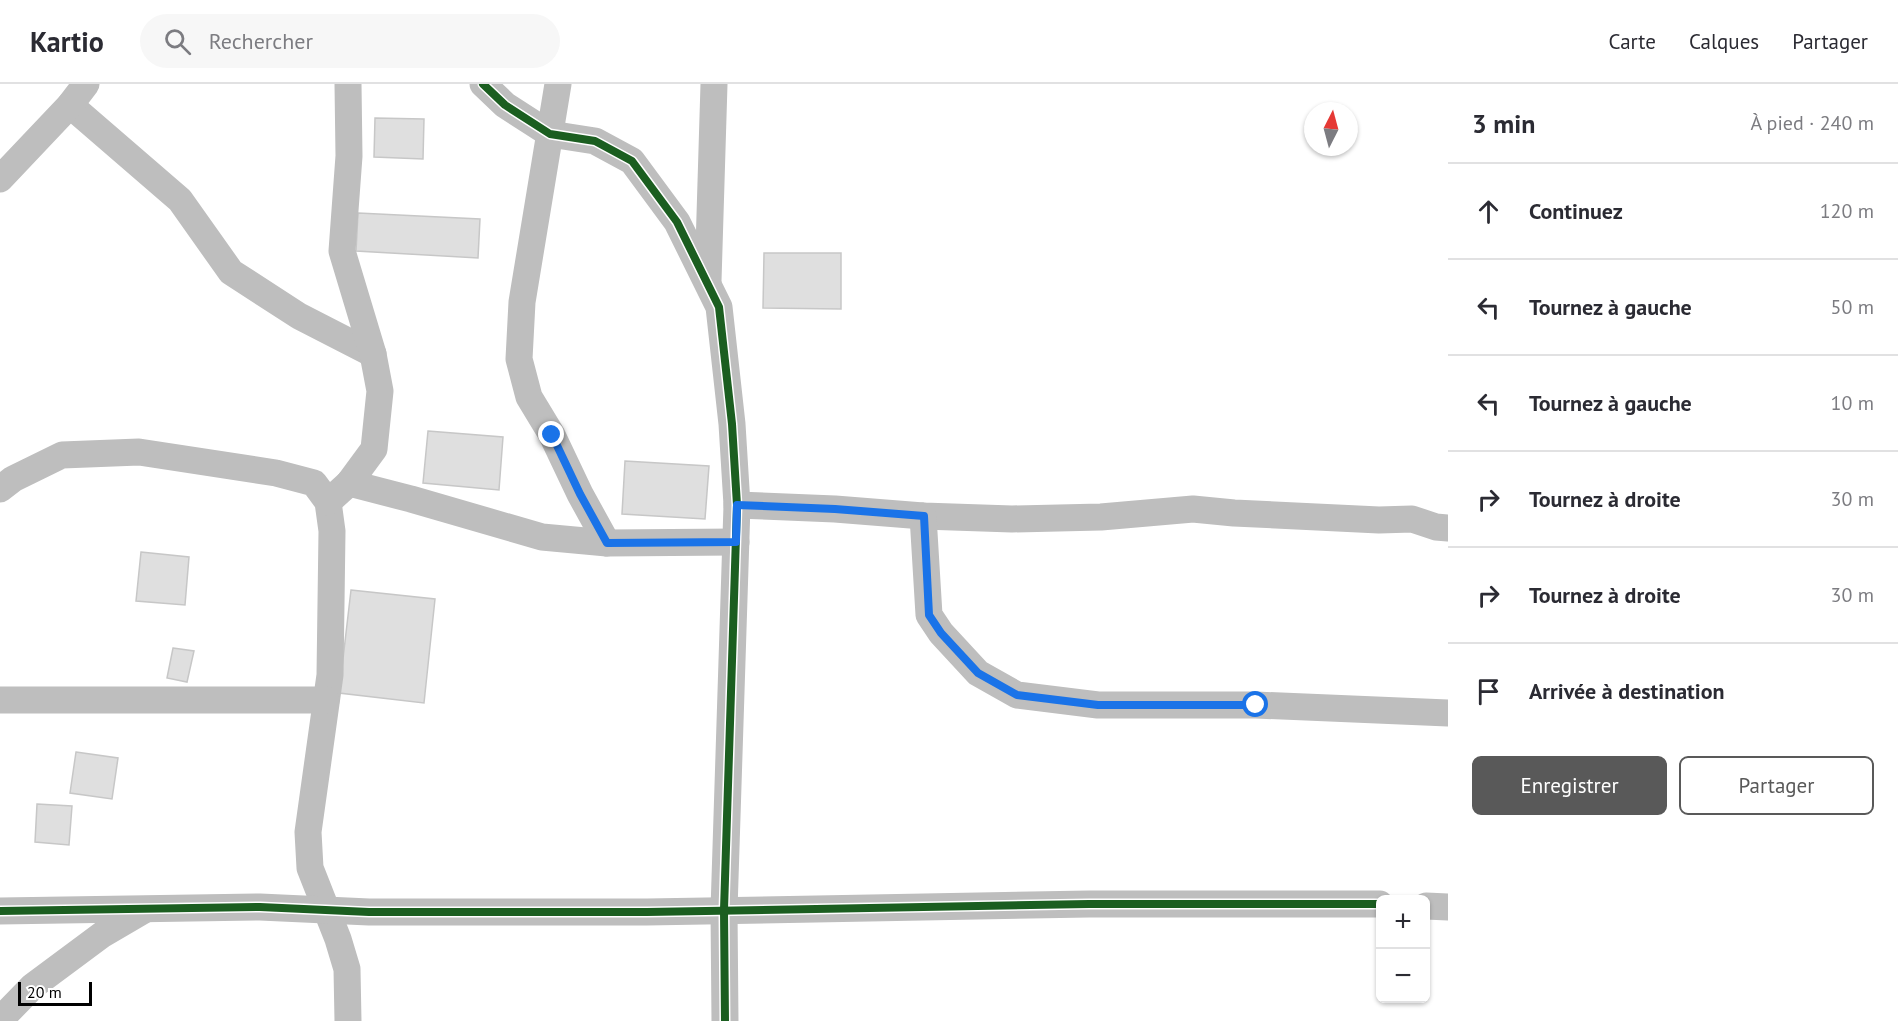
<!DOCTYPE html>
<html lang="fr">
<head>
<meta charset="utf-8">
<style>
	:root { --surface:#fff; --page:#f7f7f7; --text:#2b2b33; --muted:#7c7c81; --line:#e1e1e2; --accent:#595959 }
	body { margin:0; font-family:"PT Sans",sans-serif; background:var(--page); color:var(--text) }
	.controls { position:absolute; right:18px; bottom:18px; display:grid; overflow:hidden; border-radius:9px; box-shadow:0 2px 4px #0004 }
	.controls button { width:54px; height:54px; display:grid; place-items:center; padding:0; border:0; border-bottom:2px solid var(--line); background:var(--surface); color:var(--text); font:30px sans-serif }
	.compass { position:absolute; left:1304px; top:18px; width:54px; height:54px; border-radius:50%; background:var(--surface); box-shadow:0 2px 4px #0004; rotate:6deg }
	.scale { position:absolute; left:18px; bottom:15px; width:74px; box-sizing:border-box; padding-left:6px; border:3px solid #000; border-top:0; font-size:16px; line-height:21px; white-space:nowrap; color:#000; -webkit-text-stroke:4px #fff; paint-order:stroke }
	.stop { position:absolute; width:18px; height:18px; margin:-14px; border:4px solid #1a73e8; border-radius:50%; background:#fff }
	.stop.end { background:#1a73e8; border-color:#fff; box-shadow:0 2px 6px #0008 }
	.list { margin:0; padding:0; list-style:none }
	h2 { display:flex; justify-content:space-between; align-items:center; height:78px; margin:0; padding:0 24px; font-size:26px }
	h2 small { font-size:20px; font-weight:400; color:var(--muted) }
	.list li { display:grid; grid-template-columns:39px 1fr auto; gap:18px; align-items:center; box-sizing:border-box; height:96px; padding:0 24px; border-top:2px solid var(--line) }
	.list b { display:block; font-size:22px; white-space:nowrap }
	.list em { font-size:20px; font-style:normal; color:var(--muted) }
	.actions { display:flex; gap:12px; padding:18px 24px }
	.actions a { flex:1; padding:14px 0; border:2px solid var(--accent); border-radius:9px; text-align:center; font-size:21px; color:var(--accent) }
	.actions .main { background:var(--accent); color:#fff }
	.icon { flex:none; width:33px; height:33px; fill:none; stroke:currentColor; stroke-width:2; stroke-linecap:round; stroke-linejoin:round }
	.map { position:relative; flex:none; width:1448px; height:937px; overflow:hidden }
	header { display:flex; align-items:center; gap:36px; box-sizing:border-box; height:84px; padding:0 30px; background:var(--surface); border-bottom:2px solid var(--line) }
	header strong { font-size:28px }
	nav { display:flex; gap:33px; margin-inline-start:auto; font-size:21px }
	.search { width:420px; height:54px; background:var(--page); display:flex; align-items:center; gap:15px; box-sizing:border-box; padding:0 21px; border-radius:33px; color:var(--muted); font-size:22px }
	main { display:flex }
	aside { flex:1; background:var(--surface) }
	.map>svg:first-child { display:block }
	.building { fill:#dfdfdf; stroke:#c7c7c7; stroke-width:1.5 }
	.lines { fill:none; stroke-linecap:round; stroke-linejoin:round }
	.minor { stroke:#bebebe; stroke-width:27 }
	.cycleway-casing { stroke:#fff; stroke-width:11 }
	.cycleway { stroke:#1b5e20; stroke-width:8 }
	.route { stroke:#1a73e8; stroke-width:8 }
</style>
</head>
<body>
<header>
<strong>Kartio</strong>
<div class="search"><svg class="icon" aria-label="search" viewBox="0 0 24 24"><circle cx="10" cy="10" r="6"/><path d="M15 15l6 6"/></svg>Rechercher</div>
<nav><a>Carte</a><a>Calques</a><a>Partager</a></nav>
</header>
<main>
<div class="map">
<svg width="1448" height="937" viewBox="0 0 1448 937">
	<rect width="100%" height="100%" fill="#fff"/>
	<g class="building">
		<path d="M375 34 424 35 423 75 374 73Z"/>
		<path d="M358 129 480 135 478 174 356 167Z"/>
		<path d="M764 169H841V225L763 224Z"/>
		<path d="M428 347 503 353 499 406 423 399Z"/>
		<path d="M625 377 709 382 705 435 622 430Z"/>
		<path d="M141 468 189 473 185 521 136 517Z"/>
		<path d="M351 506 435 515 424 619 339 609Z"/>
		<path d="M173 564 194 567 187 598 167 594Z"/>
		<path d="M76 668 118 674 112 715 70 709Z"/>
		<path d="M37 720 72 722 69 761 35 758Z"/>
	</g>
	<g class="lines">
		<g class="minor">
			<path d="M483 0 505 21 550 50 595 57 632 77 677 138 719 223 732 340 737 421 724 826 725 937"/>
			<path d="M558 0 522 218 519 275 529 313 552 351 580 410 607 459"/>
			<path d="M70 21 180 116 231 188 299 232 373 270"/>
			<path d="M0 95 70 21 86 0"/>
			<path d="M708 197 714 0"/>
			<path d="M349 399 411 415 542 453 607 459 736 458"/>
			<path d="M0 405 13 395 62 371 139 368 276 389 314 399 328 418 332 447 330 591 308 748 310 784 338 855 347 885 348 937"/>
			<path d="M328 418 349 399 374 365 380 307 373 270 342 167 349 72 348 0"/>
			<path d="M737 421 835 425 923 432 1012 435 1101 433 1193 425 1234 429 1379 436 1412 435 1436 443 1448 444"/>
			<path d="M923 432 929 531 941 549 978 589 1017 611 1098 621H1256L1448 629"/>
			<path d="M0 616H326"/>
			<path d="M1426 822 1448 823"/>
			<path d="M0 827 260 823 369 828H647L1089 820H1380"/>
			<path d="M0 936 33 902 103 850 144 826"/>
		</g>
		<g class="cycleway-casing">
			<g id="cycleway">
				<path d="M483 0 505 21 550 50 595 57 632 77 677 138 719 223 732 340 737 421 724 826 725 937"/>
				<path d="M0 827 260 823 369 828H647L1089 820H1380"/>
			</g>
		</g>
		<use href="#cycleway" class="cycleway"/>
	</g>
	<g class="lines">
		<path class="route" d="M552 351 580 410 607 459 736 458 737 421 835 425 924 432 929 531 941 549 978 589 1017 611 1098 621H1256"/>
	</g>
</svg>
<div class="controls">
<button>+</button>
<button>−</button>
</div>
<svg class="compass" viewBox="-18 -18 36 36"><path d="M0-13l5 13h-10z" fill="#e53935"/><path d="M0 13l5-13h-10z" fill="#7c7c81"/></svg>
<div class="scale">20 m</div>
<div class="stop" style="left:1256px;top:621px"></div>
<div class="stop end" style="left:552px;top:351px"></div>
</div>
<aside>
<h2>3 min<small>À pied · 240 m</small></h2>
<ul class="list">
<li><svg class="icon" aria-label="ahead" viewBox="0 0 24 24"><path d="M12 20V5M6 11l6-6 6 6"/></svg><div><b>Continuez</b></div><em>120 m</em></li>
<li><svg class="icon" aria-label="left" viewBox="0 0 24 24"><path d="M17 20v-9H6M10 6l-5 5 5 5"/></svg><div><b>Tournez à gauche</b></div><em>50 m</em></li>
<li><svg class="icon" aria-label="left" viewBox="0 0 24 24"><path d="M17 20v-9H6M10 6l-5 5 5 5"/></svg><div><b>Tournez à gauche</b></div><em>10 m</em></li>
<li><svg class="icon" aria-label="right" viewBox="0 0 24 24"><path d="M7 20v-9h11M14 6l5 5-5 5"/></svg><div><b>Tournez à droite</b></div><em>30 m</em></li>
<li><svg class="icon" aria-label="right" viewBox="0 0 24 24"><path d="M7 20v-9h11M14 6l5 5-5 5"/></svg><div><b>Tournez à droite</b></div><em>30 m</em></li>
<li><svg class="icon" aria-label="arrive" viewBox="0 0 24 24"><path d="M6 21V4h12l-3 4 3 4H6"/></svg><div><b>Arrivée à destination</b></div></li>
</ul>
<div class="actions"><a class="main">Enregistrer</a><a>Partager</a></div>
</aside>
</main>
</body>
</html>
